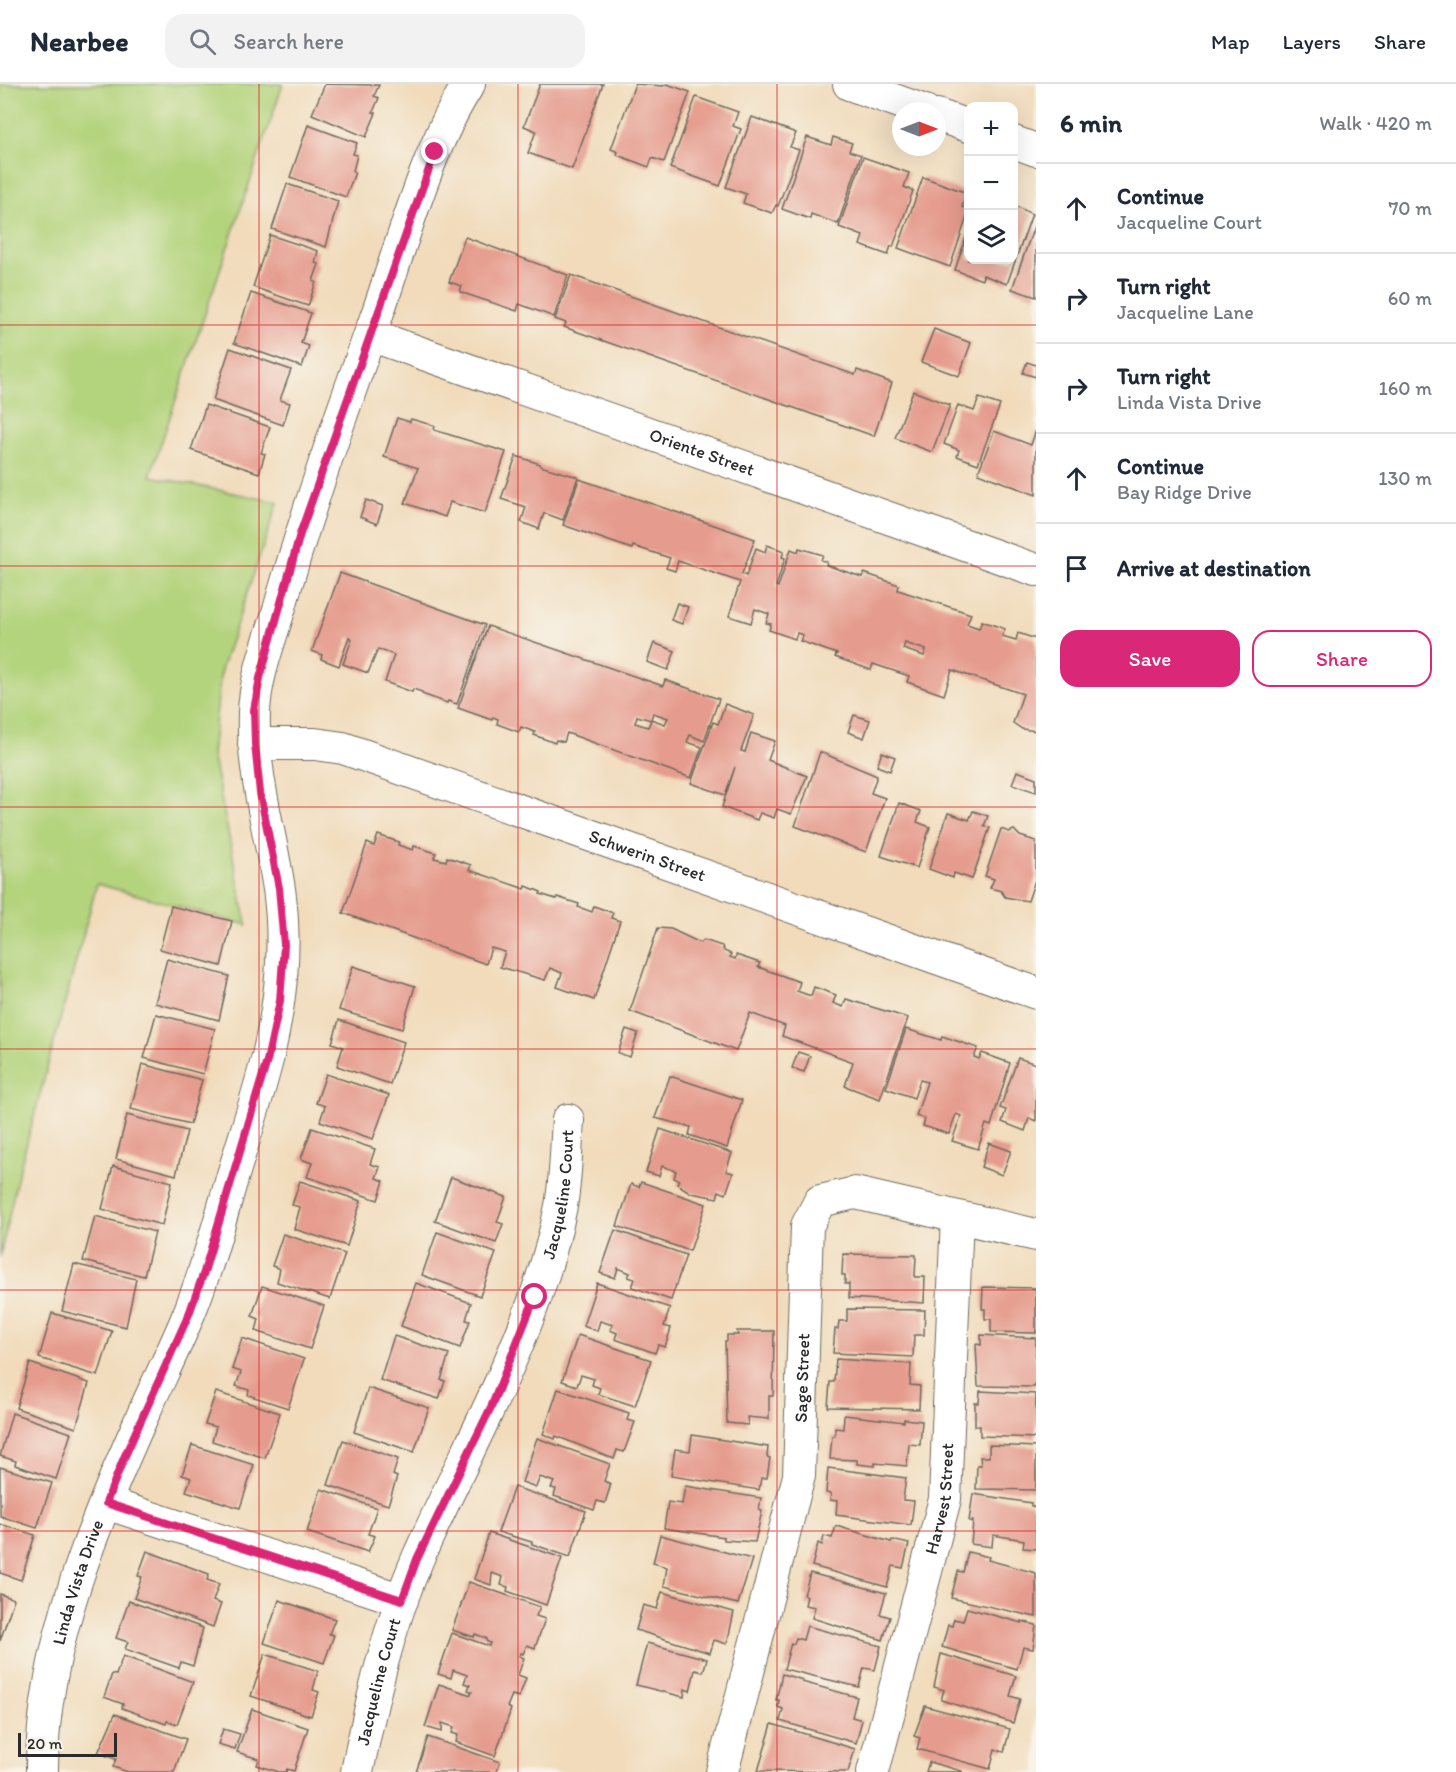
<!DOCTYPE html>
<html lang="en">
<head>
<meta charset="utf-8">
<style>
	:root { --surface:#fff; --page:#f2f2f3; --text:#1f2937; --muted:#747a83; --line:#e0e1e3; --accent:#db2777 }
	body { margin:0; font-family:Itim,sans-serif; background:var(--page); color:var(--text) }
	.controls { position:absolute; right:18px; top:18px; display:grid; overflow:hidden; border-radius:12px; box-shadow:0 6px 24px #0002 }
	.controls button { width:54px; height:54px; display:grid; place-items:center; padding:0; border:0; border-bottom:2px solid var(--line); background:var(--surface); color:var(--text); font:30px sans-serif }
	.compass { position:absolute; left:892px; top:18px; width:54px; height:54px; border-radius:50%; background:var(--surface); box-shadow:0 6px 24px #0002; rotate:90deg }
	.scale { position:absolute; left:18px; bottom:15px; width:99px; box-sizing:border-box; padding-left:6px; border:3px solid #2b2b2b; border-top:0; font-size:16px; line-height:21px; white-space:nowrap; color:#2b2b2b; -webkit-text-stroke:4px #f7f3e8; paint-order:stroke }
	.stop { position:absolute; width:18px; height:18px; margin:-14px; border:4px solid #db2777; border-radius:50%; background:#fff }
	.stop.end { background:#db2777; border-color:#fff; box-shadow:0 2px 6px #0008 }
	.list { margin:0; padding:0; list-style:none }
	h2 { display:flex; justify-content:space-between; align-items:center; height:78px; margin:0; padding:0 24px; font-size:26px }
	h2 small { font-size:20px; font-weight:400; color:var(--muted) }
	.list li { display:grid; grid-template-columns:39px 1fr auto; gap:18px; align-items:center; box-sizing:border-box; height:90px; padding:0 24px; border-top:2px solid var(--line) }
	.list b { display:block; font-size:22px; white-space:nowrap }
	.list p { margin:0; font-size:20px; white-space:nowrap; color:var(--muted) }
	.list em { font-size:20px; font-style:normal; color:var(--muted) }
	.actions { display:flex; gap:12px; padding:18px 24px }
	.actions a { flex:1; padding:14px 0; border:2px solid var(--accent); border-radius:18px; text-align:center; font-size:21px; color:var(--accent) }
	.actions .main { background:var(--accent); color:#fff }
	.icon { flex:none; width:33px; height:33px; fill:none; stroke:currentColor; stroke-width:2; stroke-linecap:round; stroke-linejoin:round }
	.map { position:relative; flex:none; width:1036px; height:1688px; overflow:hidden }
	header { display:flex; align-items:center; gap:36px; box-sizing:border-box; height:84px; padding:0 30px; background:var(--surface); border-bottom:2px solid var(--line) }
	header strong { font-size:28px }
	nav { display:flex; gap:33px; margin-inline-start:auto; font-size:21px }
	.search { width:420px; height:54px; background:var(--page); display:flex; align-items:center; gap:15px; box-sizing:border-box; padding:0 21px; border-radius:18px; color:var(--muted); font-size:22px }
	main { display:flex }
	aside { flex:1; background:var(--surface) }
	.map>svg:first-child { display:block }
	.green { fill:#b3d37b; stroke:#6f7f53; stroke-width:1.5 }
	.building { fill:#e59b8d; fill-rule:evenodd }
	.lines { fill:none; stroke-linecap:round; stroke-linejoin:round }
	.minor-casing { stroke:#70695d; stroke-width:34 }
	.minor { stroke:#fff; stroke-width:32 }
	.route { stroke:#db2777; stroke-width:8 }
	.grid { fill:none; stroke:#d62828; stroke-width:1.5; stroke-opacity:0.55 }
	.labels { text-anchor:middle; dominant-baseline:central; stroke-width:4.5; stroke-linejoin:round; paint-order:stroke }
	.street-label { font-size:18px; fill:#2b2b2b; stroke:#f7f3e8 }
</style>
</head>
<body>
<header>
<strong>Nearbee</strong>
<div class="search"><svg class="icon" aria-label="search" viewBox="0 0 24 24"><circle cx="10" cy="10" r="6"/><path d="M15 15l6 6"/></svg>Search here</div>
<nav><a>Map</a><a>Layers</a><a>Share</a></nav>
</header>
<main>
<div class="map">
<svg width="1036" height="1688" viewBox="0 0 1036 1688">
	<rect width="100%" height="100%" fill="#f7f3e8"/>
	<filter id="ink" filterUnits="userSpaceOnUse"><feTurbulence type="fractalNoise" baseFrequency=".0167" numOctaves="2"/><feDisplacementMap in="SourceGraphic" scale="12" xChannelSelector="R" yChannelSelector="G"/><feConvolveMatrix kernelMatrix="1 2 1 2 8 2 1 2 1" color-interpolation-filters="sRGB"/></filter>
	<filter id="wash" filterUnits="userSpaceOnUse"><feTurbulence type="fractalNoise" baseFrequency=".008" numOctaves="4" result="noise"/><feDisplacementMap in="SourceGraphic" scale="24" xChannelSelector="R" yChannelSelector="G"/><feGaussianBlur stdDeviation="1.35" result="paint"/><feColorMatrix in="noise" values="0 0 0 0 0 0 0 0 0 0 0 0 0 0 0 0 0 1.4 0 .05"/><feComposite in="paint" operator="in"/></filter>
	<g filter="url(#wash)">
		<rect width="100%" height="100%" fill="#f1dbbb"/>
		<path class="green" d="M0 0H283L150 392 278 418 221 586 212 670 247 841 97 800 17 1095 0 1173Z"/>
		<g id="blocks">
			<g class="building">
				<path d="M325 0 379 1 374 12 379 14 373 28 376 29 366 53 312 30Z"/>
				<path d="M540 0H603L572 85 528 69 536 47 524 42Z"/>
				<path d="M635 0 663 2 667 0 690 8 664 78 652 74 649 83 617 71 618 68 611 65Z"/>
				<path d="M696 13 738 28 733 42 741 45 720 102 670 84Z"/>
				<path d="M752 33 796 49 790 63 799 66 778 122 776 121 772 129 743 119 746 110 726 103Z"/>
				<path d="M308 41 357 59 353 70 357 71 353 87 355 88 346 113 290 93Z"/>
				<path d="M807 53 831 61 833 53 852 59 849 67 861 71 838 140 811 130 810 135 782 125Z"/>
				<path d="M863 73 909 89 904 103 913 107 893 163 891 162 888 171 860 161 863 152 839 143Z"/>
				<path d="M923 93 967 109 962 123 968 125V130L950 183 898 164Z"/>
				<path d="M287 100 338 117 326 163 272 145Z"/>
				<path d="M1014 121 1032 130 1007 200 983 191 982 196 955 186 968 147V176H1014Z"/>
				<path d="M1036 137V213L1012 205Z"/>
				<path d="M270 151 318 167 315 179 319 180 313 197 316 198 308 222 253 203Z"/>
				<path d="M465 153 568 191 554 233 519 220 517 227 460 208 462 202 449 198Z"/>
				<path d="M571 191 855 291 857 286 892 299 874 352 564 243 566 239 555 235Z"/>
				<path d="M251 209 311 229 301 259 309 262 302 283 234 259Z"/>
				<path d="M934 245 971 259 959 292 921 278Z"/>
				<path d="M230 264 291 286 280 316 290 319 283 341 213 316Z"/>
				<path d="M1027 278 1036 281V293L1023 289Z"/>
				<path d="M913 307 950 321 932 368 895 354Z"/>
				<path d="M979 314 1000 321 978 380 957 372 959 366 944 360 958 321 974 327Z"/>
				<path d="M206 321 270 343 261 369 265 370 259 389 191 366Z"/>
				<path d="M397 334 410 338 411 335 435 342 434 346 506 368 485 429 450 418 445 433 405 419 418 384 384 373Z"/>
				<path d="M1036 346V411L978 389 994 347 1031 361Z"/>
				<path d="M516 372 540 380V382L578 393 563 436 544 429 539 445 521 438 526 423 501 415Z"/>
				<path d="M579 395 755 455 742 490 746 492 756 464 765 468 767 461 784 467 782 473 785 474 776 502 778 503 791 465 798 468 799 464 823 471 821 476 827 478 826 481 862 493 864 489 899 501 898 506 971 530 967 540 979 544 982 537 1005 545 1002 552 1016 556 1018 549 1036 555V647L1022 645 1013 639 1023 610 952 586 944 611 907 598 909 592 873 580 871 586 835 573 837 570 800 557 803 551 797 549 795 555 769 546 771 540 766 539 769 530 755 525 751 539 729 532 740 498 678 477 675 487 666 484 670 474 633 462 632 465 563 441ZM905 559 926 566 924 572 903 565Z"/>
				<path d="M366 416 383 422 377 440 360 433Z"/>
				<path d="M340 489 485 541 457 620 448 617 447 619 422 610V608L413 605 412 608 385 598 394 571 378 565 368 589 343 580 352 555 349 553 339 582 321 575 322 571 312 567Z"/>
				<path d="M677 519 688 523 682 540 671 536Z"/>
				<path d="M488 542 663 602 665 596 719 615 704 657 690 651 687 658 702 663 691 694 567 649 564 658 556 656 555 659 534 651 535 648 521 643 519 648 497 640 498 635 493 633 492 636 458 624ZM653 629 668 634 665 640 651 635ZM637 632 651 636 648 643 635 639Z"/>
				<path d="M654 559 675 567 668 586 647 578Z"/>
				<path d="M725 620 754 631 741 667 745 668 751 649 775 657 768 676 807 692 791 730 777 725 774 734 760 729 757 736 722 723 735 683 725 711 691 699 713 638 718 640Z"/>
				<path d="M854 631 870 636 864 654 848 648Z"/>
				<path d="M820 668 877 692 871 709 885 714 866 768 795 742Z"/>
				<path d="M882 668 895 673 890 687 877 682Z"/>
				<path d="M1017 687 1036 694V708L1012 700Z"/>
				<path d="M899 719 921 727 917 738 930 743 917 784 881 772Z"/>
				<path d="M973 727 988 732 984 742 990 743 972 795 954 789 953 794 929 785 948 729 969 736Z"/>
				<path d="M1001 745 1009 748 1014 746 1020 752 1036 757V793L1028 817 1005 813 1001 807 990 804 994 795 985 792Z"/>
				<path d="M378 751 399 758 398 761 413 766 414 762 436 769 434 774 446 777 447 773 471 781 469 786 525 805 526 802 541 808 540 810 556 815 557 813 579 820 578 823 584 825 592 828 594 822 613 829 611 834 620 837 594 916 557 903 562 889 550 884 545 896 500 883 505 868 491 864 486 880 343 829 367 759 374 762Z"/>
				<path d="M171 822 232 837 221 882 160 865Z"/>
				<path d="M658 844 671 845 700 859 704 856 722 862 724 867 731 870 730 873 735 875 736 871 760 879 758 883 800 898 797 907 811 912 814 903 836 911 833 919 843 923 846 915 908 934 880 1015 845 1002 853 978 782 952 785 942 750 929 736 967 630 927Z"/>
				<path d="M167 875 229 892 219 936 155 919Z"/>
				<path d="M353 882 415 902 402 945 339 926Z"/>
				<path d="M156 930 215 945 203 990 144 974Z"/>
				<path d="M339 936 404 958 390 1000 337 982 343 963 332 959Z"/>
				<path d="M626 945 638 949 630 973 618 969Z"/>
				<path d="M906 945 941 956 942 952 978 964 974 973 979 975 982 969 1010 979 991 1042 986 1040 978 1065 952 1057 961 1032 956 1030 949 1050 923 1042 925 1035 916 1032 927 998 920 996 914 1014 886 1004Z"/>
				<path d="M798 968 810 972 804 988 792 984Z"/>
				<path d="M1018 974 1036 980V1037L1029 1034 1025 1047 1002 1038 1006 1026 1000 1024Z"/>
				<path d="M142 980 202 996 190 1040 131 1025Z"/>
				<path d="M326 990 389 1011 373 1055 320 1037 325 1022 316 1019Z"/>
				<path d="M670 992 742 1016 727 1064 689 1051 691 1043 655 1034Z"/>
				<path d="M127 1031 187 1047 176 1091 116 1075Z"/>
				<path d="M312 1044 375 1065 370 1080 380 1083 376 1094 384 1097 378 1116 307 1093 312 1079 301 1075Z"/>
				<path d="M660 1045 732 1069 726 1087 733 1089 726 1110 719 1107 717 1114 691 1109 677 1100 679 1096 674 1094 676 1087 662 1082 659 1092 646 1088Z"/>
				<path d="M989 1059 1011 1067 1002 1091 981 1083Z"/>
				<path d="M113 1082 172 1098 162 1141 102 1125Z"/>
				<path d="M451 1093 506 1113 497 1138 503 1140 496 1159 435 1137Z"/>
				<path d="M300 1097 361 1117 347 1162 294 1145 300 1123 292 1121Z"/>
				<path d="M641 1098 706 1120 690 1167 617 1142 631 1100 639 1103Z"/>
				<path d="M95 1132 155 1148 144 1192 83 1177Z"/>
				<path d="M615 1146 686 1171 671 1216 632 1203 635 1195 628 1193 630 1189 618 1184 615 1194 600 1189Z"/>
				<path d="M437 1148 496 1169 480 1212 422 1191Z"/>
				<path d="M283 1150 345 1170 330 1215 277 1198 280 1185 272 1182Z"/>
				<path d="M843 1170 916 1171 915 1193H925L924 1219 849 1214V1200H845V1191H842Z"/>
				<path d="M74 1180 136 1195 126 1243 62 1227Z"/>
				<path d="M416 1199 471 1219 466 1236 470 1237 460 1264 401 1242Z"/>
				<path d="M597 1199 670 1224 664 1242 671 1244 665 1263 658 1261 655 1269 615 1255 617 1249 610 1246 613 1241 600 1237 597 1247 583 1242Z"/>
				<path d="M262 1202 324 1222 310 1265 256 1247 259 1235 252 1232Z"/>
				<path d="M983 1203 1036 1204V1249L991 1248V1235H985V1225H982Z"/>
				<path d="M847 1225 925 1226 924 1251H914L913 1273 833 1269 835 1245H838L839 1237H847Z"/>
				<path d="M52 1229 112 1247 98 1292 39 1274Z"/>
				<path d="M737 1247H774L773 1312H769V1335L747 1333 748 1341 727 1339 725 1257H727V1251H738Z"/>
				<path d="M578 1251 651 1276 635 1322 598 1310 600 1304 592 1301 594 1295 581 1291 577 1302 562 1297Z"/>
				<path d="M981 1251 1036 1254 1035 1303 978 1302 976 1260 981 1261Z"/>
				<path d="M394 1252 449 1270 441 1296 445 1297 439 1315 380 1296Z"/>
				<path d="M242 1254 304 1275 288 1324 248 1311 249 1306 236 1302 241 1288 232 1285Z"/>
				<path d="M836 1275 911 1280 910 1301 920 1302 919 1325 828 1323 830 1298H834Z"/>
				<path d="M30 1279 89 1299 76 1344 16 1324Z"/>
				<path d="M368 1304 429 1324 414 1368 354 1348Z"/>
				<path d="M558 1305 629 1329 627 1336 635 1338 624 1368 617 1366 614 1375 556 1352 555 1355 543 1350Z"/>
				<path d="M980 1307 1036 1310V1354L980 1352V1342H975V1319H979Z"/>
				<path d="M216 1308 280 1329 265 1374 212 1357 216 1343 205 1340Z"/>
				<path d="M12 1329 71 1349 56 1395 15 1381 16 1377 0 1372Z"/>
				<path d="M844 1331 904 1338V1335L922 1337 920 1361 909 1360 907 1382 875 1379V1382L857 1380V1376L830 1375 832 1352H835V1344L843 1345Z"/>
				<path d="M692 1351 768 1363 767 1373 770 1374 767 1394H761L759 1406 671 1392 675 1365 690 1367Z"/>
				<path d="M537 1354 610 1380 604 1397 611 1400 605 1419 597 1417 594 1426 554 1412 556 1405 551 1404 554 1398 540 1393 536 1403 522 1398Z"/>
				<path d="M343 1356 398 1375 393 1391 397 1393 388 1421 328 1401Z"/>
				<path d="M192 1361 254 1381 240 1424 186 1407 191 1394 182 1391Z"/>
				<path d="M989 1361 1036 1363V1406L976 1405 977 1381H981L980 1373H989Z"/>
				<path d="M0 1383 52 1399 37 1444 0 1432Z"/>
				<path d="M828 1384 906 1394 903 1416 914 1417 911 1441 836 1431 837 1417 830 1416 831 1410 826 1409Z"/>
				<path d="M685 1402 761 1414 759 1426 762 1427 755 1458 724 1456V1453L664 1444 668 1418 682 1420Z"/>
				<path d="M514 1403 586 1427 570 1473 532 1460V1458L498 1448Z"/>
				<path d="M321 1405 377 1424 368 1450 375 1452 368 1468 307 1448Z"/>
				<path d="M973 1410 1031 1419V1422L1036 1423V1465L1023 1464 1024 1456 993 1451 992 1463 971 1460 973 1437H969Z"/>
				<path d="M0 1440 35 1451 21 1496 0 1489Z"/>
				<path d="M836 1442 891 1458 892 1456 909 1460 903 1484 893 1482 887 1503 812 1482 818 1459 822 1461 824 1452 832 1454Z"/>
				<path d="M489 1449 562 1474 546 1521 507 1507 508 1503 501 1501 503 1493 492 1489 491 1501 474 1495Z"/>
				<path d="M660 1451 752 1475 738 1520 664 1502 667 1483 653 1479Z"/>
				<path d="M147 1467 209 1490 207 1496 219 1500 213 1517 221 1520 213 1543 134 1514 142 1493 138 1492Z"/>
				<path d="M968 1468 989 1473 988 1476 1036 1489V1533L951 1514 958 1487 963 1488Z"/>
				<path d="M810 1489 886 1509 880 1530 890 1533 883 1556 812 1534 815 1523 805 1521 807 1512 804 1511Z"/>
				<path d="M469 1498 540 1523 536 1532 545 1535 535 1564 527 1561 523 1570 521 1569 519 1572 524 1574 518 1591 526 1594 519 1613 512 1611 507 1623 511 1625 495 1672 456 1658 458 1651 452 1649 454 1643 442 1639V1648L425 1643 439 1600 471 1611 472 1608 468 1606 470 1601 464 1599 467 1591 453 1586 451 1594 438 1590 452 1549 489 1562 490 1559 486 1557V1554L475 1550 474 1553 452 1546Z"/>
				<path d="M662 1508 734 1528 727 1560 714 1556 710 1569 636 1546 643 1521 657 1525Z"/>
				<path d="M0 1510 14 1515 0 1557Z"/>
				<path d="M279 1516 335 1535 329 1550 334 1551 324 1579 264 1559Z"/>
				<path d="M129 1517 203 1544 193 1582 181 1578 179 1584 125 1565 128 1558 116 1554Z"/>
				<path d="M967 1524 1022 1539V1537L1036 1541 1033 1565 1023 1563 1017 1585 942 1563 948 1541 952 1542 954 1535 963 1537Z"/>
				<path d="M807 1542 881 1562 875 1586 864 1584 859 1603 784 1585 791 1559 794 1560 796 1554 803 1556Z"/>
				<path d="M647 1559 707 1575 703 1588 695 1586 690 1607 685 1605 684 1613 636 1601Z"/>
				<path d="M265 1570 318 1587 313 1606 319 1608 311 1632 251 1612Z"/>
				<path d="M941 1570 1016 1592 1010 1612 1020 1615 1013 1639 941 1616 944 1606 934 1603Z"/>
				<path d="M123 1572 193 1598 177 1640 167 1637 166 1640 122 1624 123 1620 104 1613 112 1590 116 1591Z"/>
				<path d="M782 1590 803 1596 802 1598 857 1613 852 1633 862 1636 856 1659 780 1637 783 1625 778 1623 779 1616H776Z"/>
				<path d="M925 1622 1010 1645 1004 1668 995 1665 990 1685 917 1665 920 1654 914 1652Z"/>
				<path d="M252 1625 308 1644 294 1687 287 1685 286 1688H279L257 1681 259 1675 237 1668Z"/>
				<path d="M115 1630 186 1655 174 1688H128L113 1683 116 1675 98 1669Z"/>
				<path d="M772 1640 855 1665 848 1688 758 1687Z"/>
				<path d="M223 1645 240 1650 235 1665 218 1660Z"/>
				<path d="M428 1653 500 1678 497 1688H416Z"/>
				<path d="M929 1678 962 1687V1688H926Z"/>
			</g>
		</g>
	</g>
	<g filter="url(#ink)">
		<use href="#blocks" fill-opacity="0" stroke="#70695d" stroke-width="1.5"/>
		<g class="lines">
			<g class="minor-casing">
				<g id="minor">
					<path d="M849 0 925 27"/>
					<path d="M937 31 968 42"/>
					<path d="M1014 58 1036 66"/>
					<path id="s1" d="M370 251 1036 486"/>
					<path id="s2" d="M254 660H315L343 664 1036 909"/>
					<path d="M106 1419 402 1516"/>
					<path id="s3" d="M42 1688C41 1565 96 1434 146 1324 161 1291 177 1260 190 1227 208 1182 220 1136 233 1091 245 1051 258 1012 268 972 281 916 287 862 279 805 270 746 252 689 254 629 255 594 269 559 279 526 307 426 342 328 377 231 402 160 428 62 469 0"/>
					<path id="s4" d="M357 1688C372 1615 388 1543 418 1474 469 1358 536 1248 561 1122 566 1094 566 1064 568 1036"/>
					<path id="s5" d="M722 1688 799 1392 807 1142 820 1117 855 1109 1036 1151"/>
					<path id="s6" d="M873 1688 945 1415 957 1133"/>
				</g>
			</g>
			<use href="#minor" class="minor"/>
		</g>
	</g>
	<g class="lines" filter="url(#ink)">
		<path class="route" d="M435 68 300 450 260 594 254 626 255 660 260 709 279 804 284 861 280 917 267 977 204 1188 189 1230 123 1376 106 1419 402 1516 417 1475 492 1321 535 1213"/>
	</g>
	<path class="grid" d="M259 0V1688M518 0V1688M777 0V1688M0 241H1036M0 482H1036M0 723H1036M0 965H1036M0 1206H1036M0 1447H1036"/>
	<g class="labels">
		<g class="street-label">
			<text stroke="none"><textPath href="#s1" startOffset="352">Oriente Street</textPath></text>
			<text stroke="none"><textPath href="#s2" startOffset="412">Schwerin Street</textPath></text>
			<text stroke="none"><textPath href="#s4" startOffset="615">Jacqueline Court</textPath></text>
			<text stroke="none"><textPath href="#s5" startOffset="404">Sage Street</textPath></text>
			<text stroke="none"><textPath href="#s6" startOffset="282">Harvest Street</textPath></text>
			<text stroke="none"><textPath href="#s3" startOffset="194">Linda Vista Drive</textPath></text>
			<text stroke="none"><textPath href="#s4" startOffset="93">Jacqueline Court</textPath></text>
		</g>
	</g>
</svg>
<div class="controls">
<button>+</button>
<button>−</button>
<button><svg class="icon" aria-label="layers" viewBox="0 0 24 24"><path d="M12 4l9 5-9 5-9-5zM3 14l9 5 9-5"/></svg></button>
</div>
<svg class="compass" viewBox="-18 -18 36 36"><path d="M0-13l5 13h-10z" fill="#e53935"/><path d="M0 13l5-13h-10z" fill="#747a83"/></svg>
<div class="scale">20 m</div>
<div class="stop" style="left:535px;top:1213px"></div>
<div class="stop end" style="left:435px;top:68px"></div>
</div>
<aside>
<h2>6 min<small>Walk · 420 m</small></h2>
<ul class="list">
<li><svg class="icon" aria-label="ahead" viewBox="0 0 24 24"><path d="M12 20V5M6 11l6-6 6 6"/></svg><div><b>Continue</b><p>Jacqueline Court</p></div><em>70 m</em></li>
<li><svg class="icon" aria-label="right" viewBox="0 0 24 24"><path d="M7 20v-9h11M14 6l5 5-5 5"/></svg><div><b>Turn right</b><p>Jacqueline Lane</p></div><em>60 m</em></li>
<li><svg class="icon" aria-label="right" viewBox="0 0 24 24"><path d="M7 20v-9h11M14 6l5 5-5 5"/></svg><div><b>Turn right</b><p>Linda Vista Drive</p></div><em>160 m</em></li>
<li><svg class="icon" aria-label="ahead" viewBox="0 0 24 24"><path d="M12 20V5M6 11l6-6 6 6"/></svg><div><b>Continue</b><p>Bay Ridge Drive</p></div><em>130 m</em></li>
<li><svg class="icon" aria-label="arrive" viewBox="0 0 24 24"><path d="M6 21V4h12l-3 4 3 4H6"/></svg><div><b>Arrive at destination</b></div></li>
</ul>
<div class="actions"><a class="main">Save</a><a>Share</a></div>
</aside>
</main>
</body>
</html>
